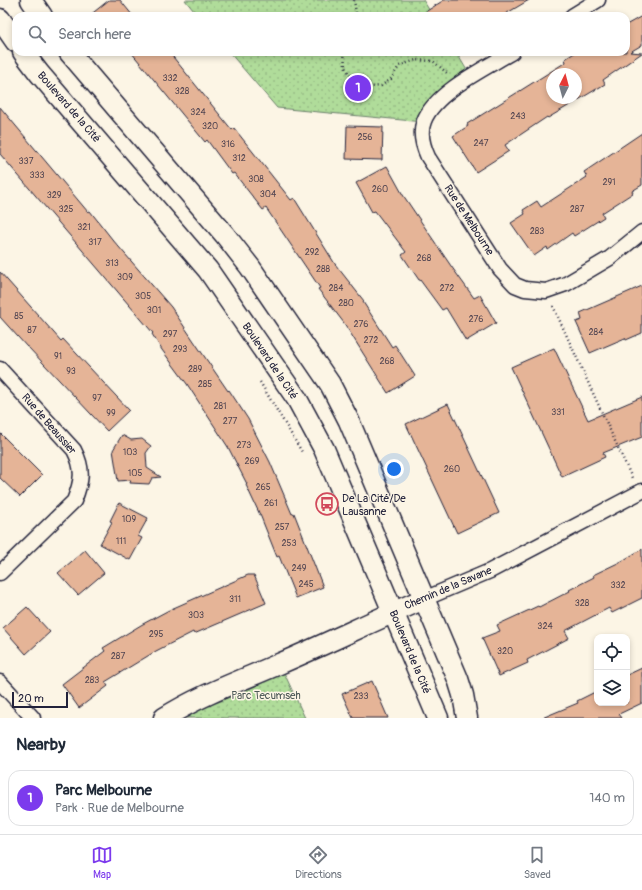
<!DOCTYPE html>
<html lang="en">
<head>
<meta charset="utf-8">
<style>
	:root { --surface:#fff; --page:#f2f2f3; --text:#1f2937; --muted:#747a83; --line:#e0e1e3; --accent:#7c3aed }
	body { margin:0; font-family:Pangolin,sans-serif; background:var(--page); color:var(--text) }
	.controls { position:absolute; right:12px; bottom:12px; display:grid; overflow:hidden; border-radius:8px; box-shadow:0 2px 6px #0003 }
	.controls button { width:36px; height:36px; display:grid; place-items:center; padding:0; border:0; border-bottom:1px solid var(--line); background:var(--surface); color:var(--text); font:20px sans-serif }
	.compass { position:absolute; left:546px; top:68px; width:36px; height:36px; border-radius:50%; background:var(--surface); box-shadow:0 2px 6px #0003; rotate:6deg }
	.scale { position:absolute; left:12px; bottom:10px; width:56px; box-sizing:border-box; padding-left:4px; border:2px solid #22223b; border-top:0; font-size:11px; line-height:14px; white-space:nowrap; color:#22223b; -webkit-text-stroke:3px #fcf5e5; paint-order:stroke }
	.you { position:absolute; left:394px; top:469px; width:14px; height:14px; margin:-10px; border:3px solid #fff; border-radius:50%; background:#1a73e8; box-shadow:0 0 0 6px #1a73e833 }
	.badge { display:grid; place-items:center; width:26px; height:26px; border-radius:50%; background:var(--accent); color:#fff; font-size:13px; font-weight:700 }
	.pin { position:absolute; translate:-50% -50%; border:2px solid #fff; box-shadow:0 1px 4px #0006 }
	.list { margin:0; padding:0; list-style:none }
	h2 { display:flex; justify-content:space-between; align-items:center; height:52px; margin:0; padding:0 16px; font-size:17px }
	h2 small { font-size:13px; font-weight:400; color:var(--muted) }
	.list li { display:grid; grid-template-columns:26px 1fr auto; gap:12px; align-items:center; box-sizing:border-box; height:56px; margin:0 8px 8px; padding:0 8px; border:1px solid var(--line); border-radius:12px }
	.list b { display:block; font-size:15px; white-space:nowrap }
	.list p { margin:0; font-size:13px; white-space:nowrap; color:var(--muted) }
	.list em { font-size:13px; font-style:normal; color:var(--muted) }
	.icon { flex:none; width:22px; height:22px; fill:none; stroke:currentColor; stroke-width:2; stroke-linecap:round; stroke-linejoin:round }
	.map { position:relative; flex:none; width:642px; height:718px; overflow:hidden }
	.search { position:absolute; background:var(--surface); box-shadow:0 2px 6px #0003; left:12px; right:12px; top:12px; height:44px; display:flex; align-items:center; gap:10px; box-sizing:border-box; padding:0 14px; border-radius:12px; color:var(--muted); font-size:15px }
	.sheet { height:116px; background:var(--surface) }
	nav { display:flex; justify-content:space-around; align-items:center; box-sizing:border-box; height:56px; border-top:1px solid var(--line); background:var(--surface); font-size:11px; color:var(--muted) }
	nav a { display:grid; justify-items:center; gap:2px }
	nav .on { color:var(--accent) }
	.map>svg:first-child { display:block }
	.park { fill:url(#park-dots); stroke:#697f6a }
	.building { fill:#e5b497; stroke:#22223b; fill-rule:evenodd }
	.lines { fill:none; stroke-linecap:round; stroke-linejoin:round }
	.street-casing { stroke:#22223b; stroke-width:17 }
	.secondary-casing { stroke:#22223b; stroke-width:23 }
	.path { stroke:#22223b; stroke-width:2.5; stroke-dasharray:1 3; stroke-linecap:butt }
	.street { stroke:#fcf5e5; stroke-width:14 }
	.secondary { stroke:#fcf5e5; stroke-width:20 }
	.labels { text-anchor:middle; dominant-baseline:central; stroke-width:3; stroke-linejoin:round; paint-order:stroke }
	.number-label { font-size:9px; fill:#534652 }
	.street-label { font-size:11px; fill:#22223b; stroke:#fcf5e5 }
	.poi-label { font-size:11px; fill:#22223b; stroke:#fcf5e5; text-anchor:start }
	.park-label { font-size:11px; fill:#4d5a58; stroke:#fcf5e5 }
</style>
</head>
<body>
<div class="map">
<svg width="642" height="718" viewBox="0 0 642 718">
	<defs>
		<pattern id="park-dots" width="8" height="8" patternUnits="userSpaceOnUse"><rect width="8" height="8" fill="#b0dc9a"/><path d="M2 2h.1M6 6h.1" fill="none" stroke="#97bc86" stroke-width="1.8" stroke-linecap="round"/></pattern>
	</defs>
	<rect width="100%" height="100%" fill="#fcf5e5"/>
	<filter id="ink" filterUnits="userSpaceOnUse"><feTurbulence type="fractalNoise" baseFrequency=".025" numOctaves="2"/><feDisplacementMap in="SourceGraphic" scale="8" xChannelSelector="R" yChannelSelector="G"/><feConvolveMatrix kernelMatrix="1 2 1 2 8 2 1 2 1" color-interpolation-filters="sRGB"/></filter>
	<g filter="url(#ink)">
		<g class="park">
			<path d="M185 0H423L433 16H198Z"/>
			<path d="M229 52H456L471 77 423 122 277 108Z"/>
			<path d="M280 664 305 718H164Z"/>
		</g>
		<g class="building">
			<path d="M109 0H120L133 16H89Z"/>
			<path d="M444 0H529L502 16H419Z"/>
			<path d="M642 16V45L630 52 642 53 603 80 605 84 548 118 547 117 505 145 509 151 476 172 453 136 468 126 467 124 566 62 565 59 576 52H626V25ZM552 74H576V98H552Z"/>
			<path d="M131 52H169L232 130 234 128 291 200 294 198 335 264 364 301 363 302 392 347 395 345 415 376 388 393 344 323 318 289 320 288 266 208 263 210 234 173 232 174 207 140 205 142Z"/>
			<path d="M0 107 88 212 90 211 112 239 171 307 202 353 228 391 229 390 248 419 270 462 292 514 294 513 323 587 296 598 279 556 277 557 261 517 246 485 247 484 228 447 187 384 162 350 152 334 153 333 0 154Z"/>
			<path d="M347 126 383 127 382 160 346 159Z"/>
			<path d="M642 133V185L632 191 633 193 602 213 604 217 574 236 572 233 548 250 547 247 534 256 511 223 525 214 523 210 537 201 541 207 587 177 584 172Z"/>
			<path d="M387 166 403 195 451 266 474 298 480 295 496 323 466 341 446 308 442 310 420 280H419L402 255 406 252 375 211 372 212 356 183Z"/>
			<path d="M0 272 61 341 63 339 129 410 107 431 28 347H27L0 317Z"/>
			<path d="M642 286V333L626 340 625 338 590 353 576 322 582 320 580 313Z"/>
			<path d="M554 348 588 420 642 397V437L603 453 605 457 562 477 511 367Z"/>
			<path d="M448 404 499 513 457 533 406 424Z"/>
			<path d="M0 433 42 475 20 497 0 478Z"/>
			<path d="M122 435 131 440 142 439 151 446 146 453 147 468 161 477 152 478 149 484 130 483 131 480 118 481 113 450Z"/>
			<path d="M119 503 148 518 138 536 142 538 130 560 100 544 112 522 110 521Z"/>
			<path d="M642 549V598L612 613 609 608 565 631 569 638 527 660 528 663 499 676 482 638 500 631 497 625 538 606 539 607 570 591 569 590 594 577 593 575 622 561Z"/>
			<path d="M85 550 104 573 78 595 58 573Z"/>
			<path d="M248 575H254L266 603 194 634 193 632 156 651 105 682 108 686 79 708 62 684 105 651 103 648 141 625 169 610Z"/>
			<path d="M27 607 50 632 26 654 3 628Z"/>
			<path d="M642 668V703L619 714 622 718H542L578 703 577 701 597 691V703H627V675Z"/>
			<path d="M372 681 388 718H353L342 694Z"/>
		</g>
		<g class="lines">
			<g class="street-casing">
				<g id="street">
					<path d="M572 16 598 0"/>
					<path d="M512 52C486 68 435 92 424 121 419 133 423 146 428 157L500 269 515 285 525 289 546 291 566 284 610 258 642 232"/>
					<path d="M0 369 74 450C84 469 82 481 74 501L0 573"/>
					<path d="M424 599 490 571 642 491"/>
					<path d="M0 682 33 718"/>
				</g>
			</g>
			<g class="secondary-casing">
				<g id="secondary">
					<path d="M31 0 42 16"/>
					<path d="M0 19 16 42"/>
					<path d="M23 52 39 73 208 270 297 399 324 449 438 718"/>
					<path d="M69 52 225 235 250 267 330 384 349 421 458 679 463 695 467 718"/>
					<path d="M164 718C200 695 240 681 279 664 328 643 375 620 424 599"/>
				</g>
			</g>
			<g class="path">
				<path d="M354 0 356 13 355 16"/>
				<path d="M344 52 345 67 354 82 370 87 381 86 391 79 399 66 416 60 433 61 447 73"/>
				<path d="M553 306 632 478"/>
				<path d="M260 382 302 452"/>
			</g>
			<use href="#street" class="street"/>
			<use href="#secondary" class="secondary"/>
		</g>
	</g>
	<defs>
		<g id="bus-ring" transform="scale(1.15)"><circle r="9.5" fill="#fcf5e5" stroke="#d1495b" stroke-width="1.5"/><path d="M-5-6H5V4H4V6H2V4H-2V6H-4V4H-5ZM-3.5-4V0h7V-4ZM-3.5 1.2v1.5H-2V1.2ZM2 1.2v1.5H3.5V1.2Z" fill="#d1495b"/></g>
	</defs>
	<g fill-rule="evenodd">
		<use href="#bus-ring" x="327" y="504"/>
	</g>
	<g class="labels">
		<g class="number-label">
			<text x="170" y="78">332</text>
			<text x="182" y="91">328</text>
			<text x="198" y="112">324</text>
			<text x="518" y="116">243</text>
			<text x="210" y="126">320</text>
			<text x="365" y="137">256</text>
			<text x="481" y="143">247</text>
			<text x="228" y="144">316</text>
			<text x="239" y="158">312</text>
			<text x="26" y="161">337</text>
			<text x="37" y="175">333</text>
			<text x="256" y="179">308</text>
			<text x="609" y="182">291</text>
			<text x="380" y="189">260</text>
			<text x="268" y="194">304</text>
			<text x="54" y="195">329</text>
			<text x="66" y="209">325</text>
			<text x="577" y="209">287</text>
			<text x="84" y="227">321</text>
			<text x="537" y="231">283</text>
			<text x="95" y="242">317</text>
			<text x="312" y="252">292</text>
			<text x="424" y="258">268</text>
			<text x="112" y="263">313</text>
			<text x="323" y="269">288</text>
			<text x="125" y="277">309</text>
			<text x="336" y="288">284</text>
			<text x="447" y="288">272</text>
			<text x="143" y="296">305</text>
			<text x="346" y="303">280</text>
			<text x="154" y="310">301</text>
			<text x="19" y="316">85</text>
			<text x="476" y="319">276</text>
			<text x="361" y="324">276</text>
			<text x="32" y="330">87</text>
			<text x="596" y="332">284</text>
			<text x="170" y="334">297</text>
			<text x="371" y="340">272</text>
			<text x="180" y="349">293</text>
			<text x="58" y="356">91</text>
			<text x="387" y="361">268</text>
			<text x="195" y="369">289</text>
			<text x="71" y="371">93</text>
			<text x="205" y="384">285</text>
			<text x="97" y="398">97</text>
			<text x="220" y="406">281</text>
			<text x="558" y="412">331</text>
			<text x="111" y="413">99</text>
			<text x="230" y="421">277</text>
			<text x="244" y="445">273</text>
			<text x="130" y="452">103</text>
			<text x="252" y="461">269</text>
			<text x="452" y="469">260</text>
			<text x="135" y="473">105</text>
			<text x="263" y="487">265</text>
			<text x="271" y="503">261</text>
			<text x="129" y="519">109</text>
			<text x="282" y="527">257</text>
			<text x="121" y="541">111</text>
			<text x="289" y="543">253</text>
			<text x="299" y="568">249</text>
			<text x="306" y="584">245</text>
			<text x="618" y="585">332</text>
			<text x="235" y="599">311</text>
			<text x="582" y="603">328</text>
			<text x="196" y="615">303</text>
			<text x="545" y="626">324</text>
			<text x="156" y="634">295</text>
			<text x="505" y="651">320</text>
			<text x="118" y="656">287</text>
			<text x="92" y="680">283</text>
			<text x="361" y="696">233</text>
		</g>
		<g class="street-label">
			<text transform="translate(69 107) rotate(49)">Boulevard de la Cité</text>
			<text transform="translate(469 220) rotate(57)">Rue de Melbourne</text>
			<text transform="translate(270 361) rotate(56)">Boulevard de la Cité</text>
			<text transform="translate(49 424) rotate(49)">Rue de Beaussier</text>
			<text transform="translate(448 588) rotate(-23)">Chemin de la Savane</text>
			<text transform="translate(410 652) rotate(67)">Boulevard de la Cité</text>
		</g>
		<g class="poi-label">
			<text x="342" y="498">De La Cité/De<tspan x="342" dy="13">Lausanne</tspan></text>
		</g>
		<g class="park-label">
			<text x="266" y="695">Parc Tecumseh</text>
		</g>
	</g>
</svg>
<div class="controls">
<button><svg class="icon" aria-label="locate" viewBox="0 0 24 24"><circle cx="12" cy="12" r="6"/><path d="M12 2v4M12 18v4M2 12h4M18 12h4"/></svg></button>
<button><svg class="icon" aria-label="layers" viewBox="0 0 24 24"><path d="M12 4l9 5-9 5-9-5zM3 14l9 5 9-5"/></svg></button>
</div>
<svg class="compass" viewBox="-18 -18 36 36"><path d="M0-13l5 13h-10z" fill="#e53935"/><path d="M0 13l5-13h-10z" fill="#747a83"/></svg>
<div class="scale">20 m</div>
<div class="you"></div>
<div class="pin badge" style="left:358px;top:88px">1</div>
<div class="search"><svg class="icon" aria-label="search" viewBox="0 0 24 24"><circle cx="10" cy="10" r="6"/><path d="M15 15l6 6"/></svg>Search here</div>
</div>
<section class="sheet">
<h2>Nearby<small></small></h2>
<ul class="list">
<li><span class="badge">1</span><div><b>Parc Melbourne</b><p>Park · Rue de Melbourne</p></div><em>140 m</em></li>
</ul>
</section>
<nav>
<a class="on"><svg class="icon" aria-label="map" viewBox="0 0 24 24"><path d="M3 6l6-2 6 2 6-2v14l-6 2-6-2-6 2zM9 4v14M15 6v14"/></svg>Map</a>
<a><svg class="icon" aria-label="directions" viewBox="0 0 24 24"><path d="M12 3l9 9-9 9-9-9zM9 14v-3h6M13 9l2 2-2 2"/></svg>Directions</a>
<a><svg class="icon" aria-label="saved" viewBox="0 0 24 24"><path d="M7 4h10v16l-5-4-5 4z"/></svg>Saved</a>
</nav>
</body>
</html>
